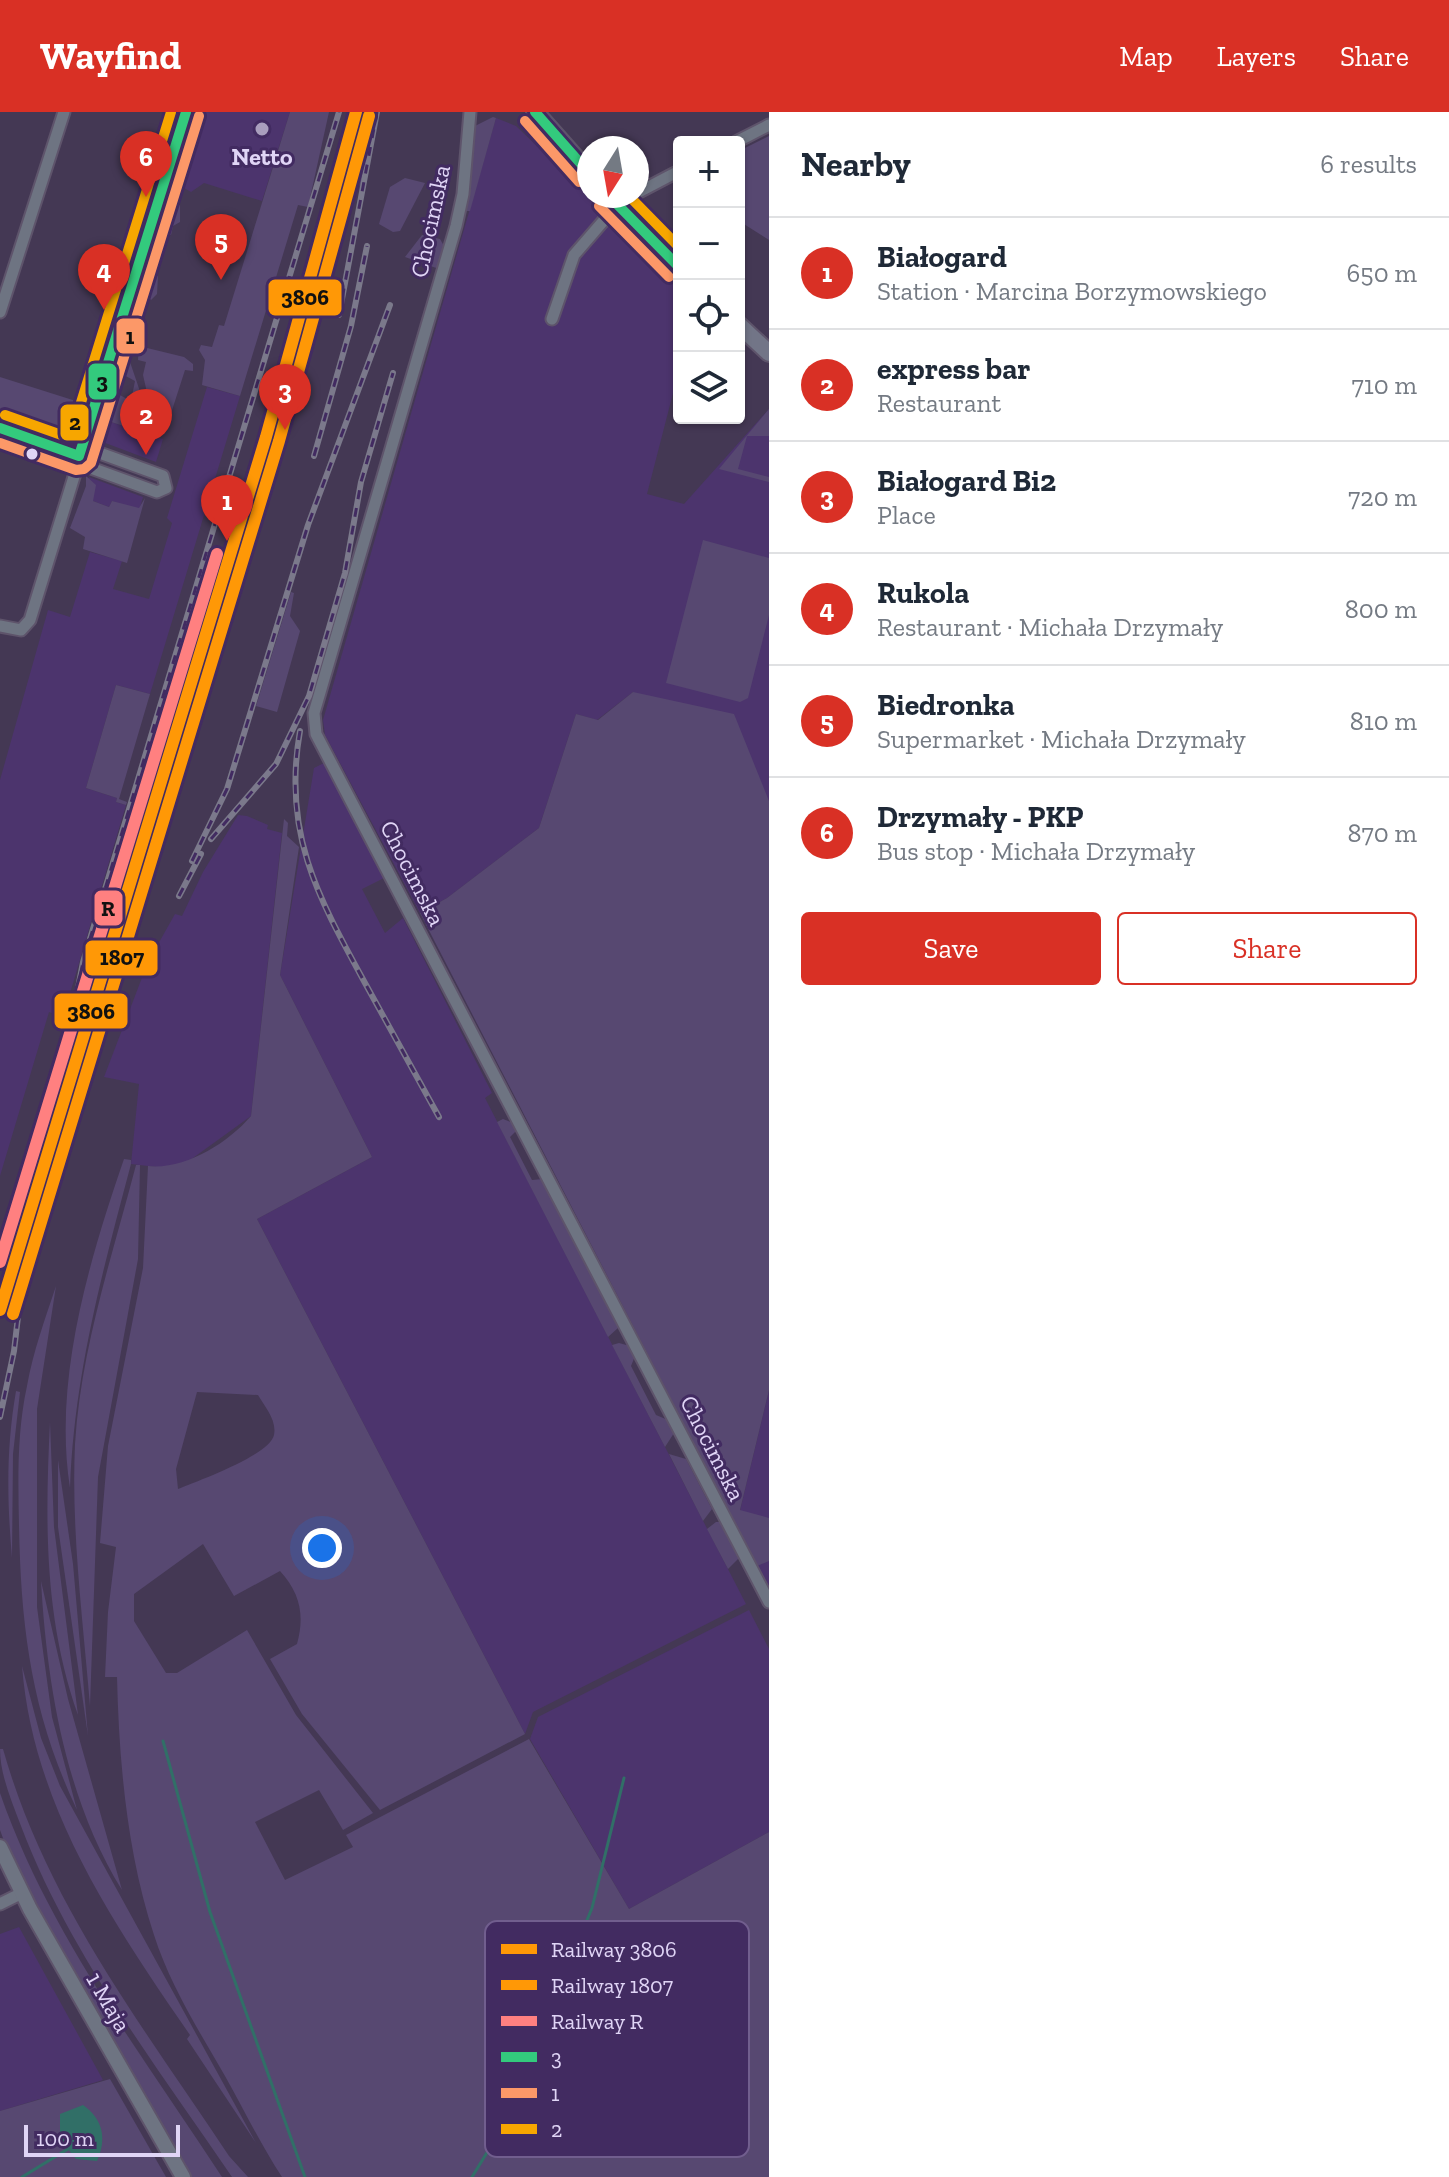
<!DOCTYPE html>
<html lang="en">
<head>
<meta charset="utf-8">
<style>
	:root { --surface:#fff; --page:#f2f2f3; --text:#1f2937; --muted:#747a83; --line:#e0e1e3; --accent:#d93025 }
	body { margin:0; font-family:"Zilla Slab",serif; background:var(--page); color:var(--text) }
	.controls { position:absolute; right:24px; top:24px; display:grid; overflow:hidden; border-radius:8px; box-shadow:0 2px 6px #0004 }
	.controls button { width:72px; height:72px; display:grid; place-items:center; padding:0; border:0; border-bottom:2px solid var(--line); background:var(--surface); color:var(--text); font:40px sans-serif }
	.compass { position:absolute; left:577px; top:24px; width:72px; height:72px; border-radius:50%; background:var(--surface); box-shadow:0 2px 6px #0004; rotate:191deg }
	.scale { position:absolute; left:24px; bottom:20px; width:156px; box-sizing:border-box; padding-left:8px; border:4px solid #e0d5f6; border-top:0; font-size:22px; line-height:28px; white-space:nowrap; color:#e0d5f6; -webkit-text-stroke:6px #422b61; paint-order:stroke }
	.you { position:absolute; left:322px; top:1436px; width:28px; height:28px; margin:-20px; border:6px solid #fff; border-radius:50%; background:#1a73e8; box-shadow:0 0 0 12px #1a73e833 }
	.badge { display:grid; place-items:center; width:52px; height:52px; border-radius:50%; background:var(--accent); color:#fff; font-size:26px; font-weight:700 }
	.pin { position:absolute; translate:-50% -66px; filter:drop-shadow(0 2px 4px #0008) }
	.pin::after { content:''; position:absolute; top:42px; width:28px; height:24px; background:inherit; clip-path:polygon(0 0,100% 0,50% 100%) }
	.list { margin:0; padding:0; list-style:none }
	h2 { display:flex; justify-content:space-between; align-items:center; height:104px; margin:0; padding:0 32px; font-size:34px }
	h2 small { font-size:26px; font-weight:400; color:var(--muted) }
	.list li { display:grid; grid-template-columns:52px 1fr auto; gap:24px; align-items:center; box-sizing:border-box; height:112px; padding:0 32px; border-top:2px solid var(--line) }
	.list b { display:block; font-size:30px; white-space:nowrap }
	.list p { margin:0; font-size:26px; white-space:nowrap; color:var(--muted) }
	.list em { font-size:26px; font-style:normal; color:var(--muted) }
	.actions { display:flex; gap:16px; padding:24px 32px }
	.actions a { flex:1; padding:18px 0; border:2px solid var(--accent); border-radius:8px; text-align:center; font-size:28px; color:var(--accent) }
	.actions .main { background:var(--accent); color:#fff }
	.icon { flex:none; width:44px; height:44px; fill:none; stroke:currentColor; stroke-width:2; stroke-linecap:round; stroke-linejoin:round }
	.map { position:relative; flex:none; width:769px; height:2065px; overflow:hidden }
	header { display:flex; align-items:center; gap:48px; box-sizing:border-box; height:112px; padding:0 40px; background:var(--accent); color:#fff }
	header strong { font-size:38px }
	nav { display:flex; gap:44px; margin-inline-start:auto; font-size:28px }
	main { display:flex }
	aside { flex:1; background:var(--surface) }
	.map>svg:first-child { display:block }
	.built { fill:#4c346d }
	.green { fill:#574871; fill-rule:evenodd }
	.water { fill:#316f67 }
	.lines { fill:none; stroke-linecap:round; stroke-linejoin:round }
	.stream { stroke:#316f67; stroke-width:3 }
	.minor-casing { stroke:#5e546b; stroke-width:15 }
	.tertiary-casing { stroke:#5e546b; stroke-width:18 }
	.secondary-casing { stroke:#5e546b; stroke-width:20 }
	.minor { stroke:#6e7482; stroke-width:11 }
	.tertiary { stroke:#6e7482; stroke-width:14 }
	.secondary { stroke:#727587; stroke-width:16 }
	.rail-casing { stroke:#7b798b; stroke-width:6 }
	.rail { stroke:#422b61; stroke-width:3; stroke-dasharray:9; stroke-linecap:butt }
	.bus-1-casing { stroke:#422b61; stroke-width:16 }
	.bus-2-casing { stroke:#422b61; stroke-width:16 }
	.bus-3-casing { stroke:#422b61; stroke-width:16 }
	.bus-1 { stroke:#33ca7d; stroke-width:10 }
	.bus-2 { stroke:#fc9868; stroke-width:10 }
	.bus-3 { stroke:#f7a600; stroke-width:10 }
	.rail-1-casing { stroke:#422b61; stroke-width:18 }
	.rail-2-casing { stroke:#422b61; stroke-width:18 }
	.rail-3-casing { stroke:#422b61; stroke-width:18 }
	.rail-1 { stroke:#ff9806; stroke-width:12 }
	.rail-2 { stroke:#ff9806; stroke-width:12 }
	.rail-3 { stroke:#ff8080; stroke-width:12 }
	.poi-dot { fill:#a99ebd; stroke:#422b61; stroke-width:3 }
	.bus-dot { fill:#e0d5f6; stroke:#422b61; stroke-width:3 }
	.labels { text-anchor:middle; dominant-baseline:central; stroke-width:6; stroke-linejoin:round; paint-order:stroke }
	.poi-label { font-size:24px; font-weight:bold; fill:#e0d5f6; stroke:#422b61 }
	.street-label { font-size:24px; fill:#e0d5f6; stroke:#422b61 }
	.key { fill:#422b61; stroke:#715e8e; stroke-width:2 }
	.key-label { font-size:22px; fill:#e0d5f6 }
	.line-badge { stroke:#422b61; stroke-width:3 }
	.pale-badge-label { font-size:22px; text-anchor:middle; font-weight:bold; fill:#111 }
</style>
</head>
<body>
<header>
<strong>Wayfind</strong>
<nav><a>Map</a><a>Layers</a><a>Share</a></nav>
</header>
<main>
<div class="map">
<svg width="769" height="2065" viewBox="0 0 769 2065">
	<rect width="100%" height="100%" fill="#443854"/>
	<g class="built">
		<path d="M200 0H290L262 89 204 71 191 80 177 72Z"/>
		<path d="M496 6 516 14 679 171V258L647 382 684 392 769 297V689L633 580 597 608 576 602 539 716 447 786 420 801 325 623 323 608Z"/>
		<path d="M207 275 240 284 150 582 116 573 86 676 117 686 116 690 126 693 63 905 49 900 0 1064V668L48 498 70 505 90 440 122 449 113 477 149 487 172 411 167 406Z"/>
		<path d="M108 309 163 327 156 350 100 329Z"/>
		<path d="M89 365 143 385 139 399 112 389 109 395 93 389 86 374Z"/>
		<path d="M324 651 384 766 362 777 385 821 403 806 492 981 485 986 746 1492 533 1600 525 1622 257 1107 372 1045 280 863 314 656Z"/>
		<path d="M238 703 247 704 268 713 267 717 282 721 251 1004 186 1051 165 1056 131 1052 139 972 104 965 148 850 175 802 182 804 203 760Z"/>
		<path d="M769 1278V1476L736 1415Z"/>
		<path d="M749 1498 769 1537V1720L629 1797 530 1627 538 1605Z"/>
		<path d="M19 1815 103 1968 0 1999V1822Z"/>
	</g>
	<g class="green">
		<path d="M290 0H329L308 95 298 93 240 284 202 273 205 248 199 238 201 233 212 235 219 213 224 214Z"/>
		<path d="M361 0H375L360 77 358 57 352 53Z"/>
		<path d="M493 5 496 6 470 99H466L473 15Z"/>
		<path d="M769 24V128L739 109V39Z"/>
		<path d="M405 66 425 71 400 119 393 120 379 112 390 75Z"/>
		<path d="M180 93V110L173 114 171 123 167 122 163 135 166 136 154 163 158 164 157 182 151 188 144 180 170 94Z"/>
		<path d="M422 123 440 127 444 134 439 157 405 145Z"/>
		<path d="M139 234 184 245 193 252V259L185 258 165 320 158 308 160 300 151 298 143 263 146 250 138 248Z"/>
		<path d="M130 250 146 297 142 311 155 315 158 325 108 309 116 281 131 289 135 269 122 262 125 253Z"/>
		<path d="M0 265 79 290 72 323 66 325 0 301Z"/>
		<path d="M769 297V324H747L738 357 769 365V370L719 357Z"/>
		<path d="M86 364 96 373 93 389 109 395 112 389 139 396 145 386 127 451 83 437 85 425 70 416 86 374Z"/>
		<path d="M703 428 769 446V503L748 586 740 590 666 571Z"/>
		<path d="M291 480 294 481 290 504 300 519 277 600 256 594Z"/>
		<path d="M116 573 150 582 119 687 127 690 126 693 116 690 117 686 86 676Z"/>
		<path d="M633 580 734 602 769 689V1278L740 1398 769 1406V1449L757 1454 420 801 447 786 539 716 576 602 598 608Z"/>
		<path d="M284 707 288 711 287 724 299 735 280 863 372 1045 257 1107 525 1622 380 1698 302 1602 270 1547 297 1532C305 1503 300 1481 280 1459L234 1484 203 1432 134 1482V1509L166 1561H177L247 1518 296 1603 373 1701 343 1718 319 1678 255 1710 285 1768 353 1735 346 1723 529 1627 629 1797 769 1720V2065H282C261 2033 244 1998 225 1964 199 1919 170 1873 154 1823 127 1741 119 1650 117 1565H105L108 1500 116 1435 100 1431 108 1334 143 1156 148 1054C184 1058 227 1032 251 1004ZM197 1280 258 1283C265 1295 277 1308 274 1323 270 1343 197 1369 178 1377L176 1357Z"/>
		<path d="M503 1007 513 1011 517 1018 510 1025 532 1068 543 1067 616 1208 618 1216 608 1225 497 1010Z"/>
		<path d="M124 1047 131 1048V1052C102 1161 74 1264 70 1376 53 1268 89 1149 124 1047Z"/>
		<path d="M136 1053H140L138 1147 98 1365 90 1594C83 1508 71 1419 75 1332 81 1236 112 1145 136 1053Z"/>
		<path d="M56 1174 37 1297V1495L52 1605 77 1698C32 1602 21 1519 19 1414 18 1367 17 1320 27 1274 33 1240 45 1207 56 1174Z"/>
		<path d="M619 1231 630 1234 635 1244 631 1254 656 1303 668 1308 674 1321 665 1335 612 1233Z"/>
		<path d="M16 1279 20 1280 13 1342 12 1446C7 1388 6 1337 16 1279Z"/>
		<path d="M50 1310 54 1415 78 1603C44 1507 45 1410 50 1310Z"/>
		<path d="M669 1342 686 1347 712 1397 703 1409Z"/>
		<path d="M58 1348 73 1452 88 1624 58 1415Z"/>
		<path d="M716 1410H720L739 1446 728 1457 707 1417Z"/>
		<path d="M41 1469 68 1587 122 1778C66 1688 47 1574 41 1469Z"/>
		<path d="M22 1554 41 1626 60 1674 256 2031 187 1927 190 1923C113 1811 33 1694 22 1554Z"/>
		<path d="M0 1637H3C46 1790 142 1913 229 2044L248 2065H232C156 1953 69 1841 21 1714 12 1690 0 1663 0 1637Z"/>
		<path d="M0 1681C49 1822 141 1941 222 2065H188L8 1740 0 1718Z"/>
		<path d="M110 1967 166 2065H0V1999Z"/>
	</g>
	<path class="water" d="M83 1993C103 2007 107 2027 97 2049L76 2047 60 2027V2002Z"/>
	<g class="lines">
		<g class="stream">
			<path d="M163 1629 210 1800 305 2065"/>
			<path d="M22 2065 68 2037"/>
			<path d="M472 2065 499 2021 592 1796 624 1666"/>
		</g>
		<g class="minor-casing">
			<g id="minor">
				<path d="M470 0 463 82 456 114 314 601 316 622 769 1490"/>
				<path d="M736 30 769 13"/>
				<path d="M637 81 679 59"/>
				<path d="M0 200 64 0"/>
				<path d="M552 207 574 143 612 99 631 84"/>
				<path d="M0 316 79 344 91 356 157 380 166 376 163 364 83 335"/>
				<path d="M0 514 21 518 30 508 186 0"/>
				<path d="M0 1792 22 1781"/>
			</g>
		</g>
		<g class="tertiary-casing">
			<path id="tertiary" d="M0 1735 30 1797 183 2065"/>
		</g>
		<g class="secondary-casing">
			<g id="secondary">
				<path d="M535 0 589 61"/>
				<path d="M609 84 679 155"/>
				<path d="M739 213 769 241"/>
			</g>
		</g>
		<use href="#minor" class="minor"/>
		<use href="#tertiary" class="tertiary"/>
		<use href="#secondary" class="secondary"/>
		<g class="rail-casing">
			<g id="rail">
				<path d="M339 203 377 0"/>
				<path d="M314 344 351 214 367 134"/>
				<path d="M300 619C282 721 318 785 365 871 390 916 414 960 439 1005"/>
				<path d="M211 727 276 652 309 584 345 461 361 370 393 261"/>
				<path d="M192 749 227 677 308 413 390 193"/>
				<path d="M179 784 201 742"/>
				<path d="M0 1147 44 1007"/>
				<path d="M0 1305 14 1239 23 1162 83 850 339 0"/>
			</g>
		</g>
		<use href="#rail" class="rail"/>
		<g class="bus-1-casing">
			<g id="bus-1">
				<path d="M535 0 589 61"/>
				<path d="M609 84 679 155"/>
				<path d="M0 316 79 344 186 0"/>
			</g>
		</g>
		<g class="bus-2-casing">
			<g id="bus-2">
				<path d="M525 9 579 70"/>
				<path d="M599 94 669 165"/>
				<path d="M0 331 76 358 84 357 91 351 199 4"/>
			</g>
		</g>
		<g class="bus-3-casing">
			<g id="bus-3">
				<path d="M629 84 679 135"/>
				<path d="M5 303 70 326 171 0"/>
			</g>
		</g>
		<use href="#bus-1" class="bus-1"/>
		<use href="#bus-2" class="bus-2"/>
		<use href="#bus-3" class="bus-3"/>
		<g class="rail-1-casing">
			<path id="rail-1" d="M0 1198 266 325 356 0"/>
		</g>
		<g class="rail-2-casing">
			<path id="rail-2" d="M13 1202 279 329 369 4"/>
		</g>
		<g class="rail-3-casing">
			<path id="rail-3" d="M0 1150 217 442"/>
		</g>
		<use href="#rail-1" class="rail-1"/>
		<use href="#rail-2" class="rail-2"/>
		<use href="#rail-3" class="rail-3"/>
	</g>
	<circle class="poi-dot" cx="262" cy="17" r="8"/>
	<circle class="bus-dot" cx="32" cy="342" r="7"/>
	<g class="labels">
		<g class="poi-label">
			<text x="262" y="44">Netto</text>
		</g>
		<g class="street-label">
			<text transform="translate(430 109) rotate(-78)">Chocimska</text>
			<text transform="translate(413 761) rotate(63)">Chocimska</text>
			<text transform="translate(713 1336) rotate(63)">Chocimska</text>
			<text transform="translate(109 1890) rotate(60)">1 Maja</text>
		</g>
	</g>
	<rect x="485" y="1809" width="264" height="236" rx="12" class="key"/>
	<rect x="501" y="1832" width="36" height="10" fill="#ff9806"/>
	<rect x="501" y="1868" width="36" height="10" fill="#ff9806"/>
	<rect x="501" y="1904" width="36" height="10" fill="#ff8080"/>
	<rect x="501" y="1940" width="36" height="10" fill="#33ca7d"/>
	<rect x="501" y="1976" width="36" height="10" fill="#fc9868"/>
	<rect x="501" y="2012" width="36" height="10" fill="#f7a600"/>
	<g class="key-label">
		<text x="551" y="1845">Railway 3806</text>
		<text x="551" y="1881">Railway 1807</text>
		<text x="551" y="1917">Railway R</text>
		<text x="551" y="1953">3</text>
		<text x="551" y="1989">1</text>
		<text x="551" y="2025">2</text>
	</g>
	<g class="line-badge">
		<rect x="267" y="166" width="76" height="39" rx="8" fill="#ff9806"/>
		<rect x="115" y="205" width="31" height="38" rx="8" fill="#fc9868"/>
		<rect x="87" y="250" width="31" height="39" rx="8" fill="#33ca7d"/>
		<rect x="59" y="291" width="31" height="39" rx="8" fill="#f7a600"/>
		<rect x="93" y="777" width="31" height="38" rx="8" fill="#ff8080"/>
		<rect x="84" y="827" width="75" height="38" rx="8" fill="#ff9806"/>
		<rect x="53" y="880" width="76" height="38" rx="8" fill="#ff9806"/>
	</g>
	<g class="pale-badge-label">
		<text x="305" y="193">3806</text>
		<text x="130" y="232">1</text>
		<text x="102" y="277">3</text>
		<text x="75" y="318">2</text>
		<text x="108" y="804">R</text>
		<text x="122" y="853">1807</text>
		<text x="91" y="907">3806</text>
	</g>
</svg>
<div class="controls">
<button>+</button>
<button>−</button>
<button><svg class="icon" aria-label="locate" viewBox="0 0 24 24"><circle cx="12" cy="12" r="6"/><path d="M12 2v4M12 18v4M2 12h4M18 12h4"/></svg></button>
<button><svg class="icon" aria-label="layers" viewBox="0 0 24 24"><path d="M12 4l9 5-9 5-9-5zM3 14l9 5 9-5"/></svg></button>
</div>
<svg class="compass" viewBox="-18 -18 36 36"><path d="M0-13l5 13h-10z" fill="#e53935"/><path d="M0 13l5-13h-10z" fill="#747a83"/></svg>
<div class="scale">100 m</div>
<div class="you"></div>
<div class="pin badge" style="left:227px;top:429px">1</div>
<div class="pin badge" style="left:146px;top:343px">2</div>
<div class="pin badge" style="left:285px;top:318px">3</div>
<div class="pin badge" style="left:104px;top:198px">4</div>
<div class="pin badge" style="left:221px;top:168px">5</div>
<div class="pin badge" style="left:146px;top:85px">6</div>
</div>
<aside>
<h2>Nearby<small>6 results</small></h2>
<ul class="list">
<li><span class="badge">1</span><div><b>Białogard</b><p>Station · Marcina Borzymowskiego</p></div><em>650 m</em></li>
<li><span class="badge">2</span><div><b>express bar</b><p>Restaurant</p></div><em>710 m</em></li>
<li><span class="badge">3</span><div><b>Białogard Bi2</b><p>Place</p></div><em>720 m</em></li>
<li><span class="badge">4</span><div><b>Rukola</b><p>Restaurant · Michała Drzymały</p></div><em>800 m</em></li>
<li><span class="badge">5</span><div><b>Biedronka</b><p>Supermarket · Michała Drzymały</p></div><em>810 m</em></li>
<li><span class="badge">6</span><div><b>Drzymały - PKP</b><p>Bus stop · Michała Drzymały</p></div><em>870 m</em></li>
</ul>
<div class="actions"><a class="main">Save</a><a>Share</a></div>
</aside>
</main>
</body>
</html>
